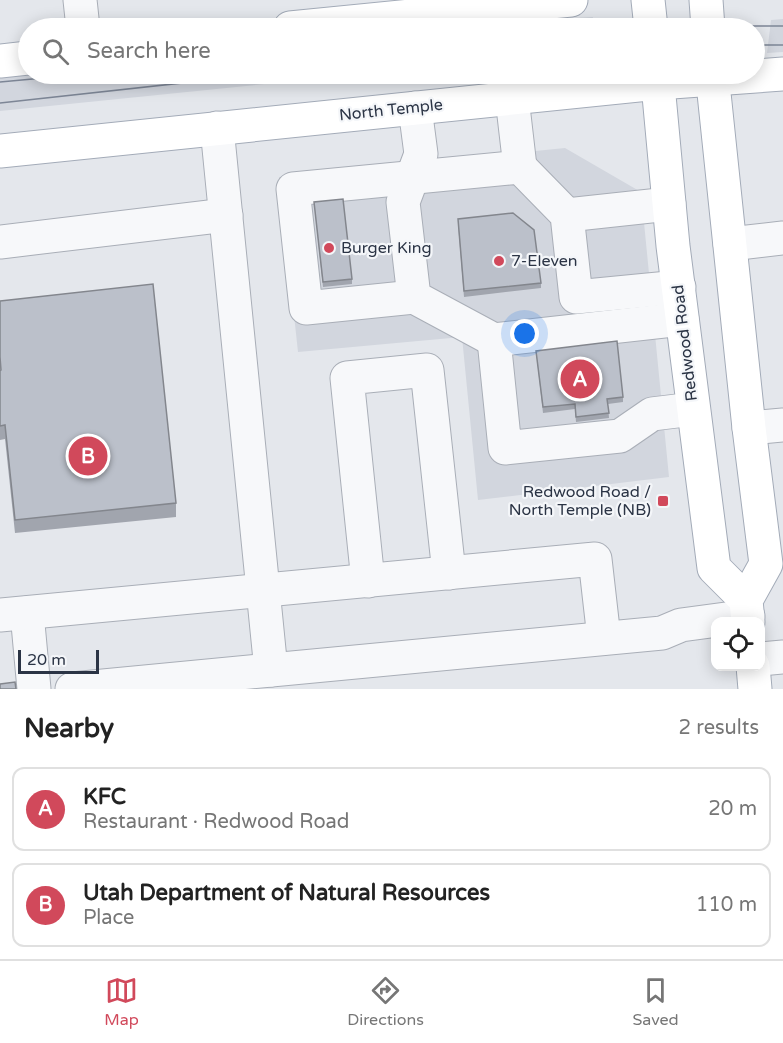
<!DOCTYPE html>
<html lang="en">
<head>
<meta charset="utf-8">
<style>
	:root { --surface:#fff; --page:#f6f6f6; --text:#222; --muted:#767676; --line:#e0e0e0; --accent:#d1495b }
	body { margin:0; font-family:"Varela Round",sans-serif; background:var(--page); color:var(--text) }
	.controls { position:absolute; right:18px; bottom:18px; display:grid; overflow:hidden; border-radius:12px; box-shadow:0 3px 15px #0003 }
	.controls button { width:54px; height:54px; display:grid; place-items:center; padding:0; border:0; border-bottom:2px solid var(--line); background:var(--surface); color:var(--text); font:30px sans-serif }
	.scale { position:absolute; left:18px; bottom:15px; width:81px; box-sizing:border-box; padding-left:6px; border:3px solid #2b3445; border-top:0; font-size:16px; line-height:21px; white-space:nowrap; color:#2b3445; -webkit-text-stroke:4px #f4f6f9; paint-order:stroke }
	.you { position:absolute; left:525px; top:334px; width:21px; height:21px; margin:-15px; border:4px solid #fff; border-radius:50%; background:#1a73e8; box-shadow:0 0 0 9px #1a73e833 }
	.badge { display:grid; place-items:center; width:39px; height:39px; border-radius:50%; background:var(--accent); color:#fff; font-size:20px; font-weight:700 }
	.pin { position:absolute; translate:-50% -50%; border:3px solid #fff; box-shadow:0 2px 6px #0006 }
	.list { margin:0; padding:0; list-style:none }
	h2 { display:flex; justify-content:space-between; align-items:center; height:78px; margin:0; padding:0 24px; font-size:26px }
	h2 small { font-size:20px; font-weight:400; color:var(--muted) }
	.list li { display:grid; grid-template-columns:39px 1fr auto; gap:18px; align-items:center; box-sizing:border-box; height:84px; margin:0 12px 12px; padding:0 12px; border:2px solid var(--line); border-radius:12px }
	.list b { display:block; font-size:22px; white-space:nowrap }
	.list p { margin:0; font-size:20px; white-space:nowrap; color:var(--muted) }
	.list em { font-size:20px; font-style:normal; color:var(--muted) }
	.icon { flex:none; width:33px; height:33px; fill:none; stroke:currentColor; stroke-width:2; stroke-linecap:round; stroke-linejoin:round }
	.map { position:relative; flex:none; width:783px; height:689px; overflow:hidden }
	.search { position:absolute; background:var(--surface); box-shadow:0 3px 15px #0003; left:18px; right:18px; top:18px; height:66px; display:flex; align-items:center; gap:15px; box-sizing:border-box; padding:0 21px; border-radius:33px; color:var(--muted); font-size:22px }
	.sheet { height:270px; background:var(--surface) }
	nav { display:flex; justify-content:space-around; align-items:center; box-sizing:border-box; height:84px; border-top:2px solid var(--line); background:var(--surface); font-size:16px; color:var(--muted) }
	nav a { display:grid; justify-items:center; gap:3px }
	nav .on { color:var(--accent) }
	.map>svg:first-child { display:block }
	.built { fill:#d2d6de }
	.lines { fill:none; stroke-linecap:round; stroke-linejoin:round }
	.minor-casing { stroke:#a9aeb7; stroke-width:35 }
	.major-casing { stroke:#a3abb8; stroke-width:35 }
	.minor { stroke:#f7f8fa; stroke-width:33 }
	.major { stroke:#fff; stroke-width:33 }
	.tram { stroke:#7d8696; stroke-width:1.5 }
	.wall { fill:#a1a5ae }
	.building { fill:#bbc0ca; stroke:#83868d; stroke-width:1.5 }
	.poi-dot { fill:#d1495b; stroke:#f4f6f9; stroke-width:2 }
	.labels { text-anchor:middle; dominant-baseline:central; stroke-width:4.5; stroke-linejoin:round; paint-order:stroke }
	.street-label { font-size:16px; fill:#2b3445; stroke:#f4f6f9 }
	.poi-label { font-size:16px; fill:#2b3445; stroke:#f4f6f9; text-anchor:start }
</style>
</head>
<body>
<div class="map">
<svg width="783" height="689" viewBox="0 0 783 689">
	<rect width="100%" height="100%" fill="#e4e7ec"/>
	<g class="built">
		<path d="M593 17 591 28H416L459 24Z"/>
		<path d="M783 19V52L767 53 771 20Z"/>
		<path d="M0 73 28 74H363L0 111Z"/>
		<path d="M565 148 641 192 669 477 478 500 462 337 298 352 279 177Z"/>
	</g>
	<g class="lines">
		<g class="minor-casing">
			<g id="minor">
				<path d="M80 0 83 28"/>
				<path d="M512 98 520 167"/>
				<path d="M415 108 421 154 403 202 414 297 494 340 682 319"/>
				<path d="M217 128 271 670 662 633 681 625 748 616"/>
				<path d="M567 215 669 204"/>
				<path d="M0 242 226 215"/>
				<path d="M730 244 783 238"/>
				<path d="M414 297 306 308 293 189 520 167 567 215 576 297 679 287"/>
				<path d="M494 340 505 448 620 436 652 414 693 409"/>
				<path d="M749 428 783 425"/>
				<path d="M368 581 347 378 427 370 449 573"/>
				<path d="M27 613 34 689"/>
				<path d="M0 615 595 559 604 638"/>
				<path d="M760 659 783 657"/>
				<path d="M72 689 271 670"/>
			</g>
		</g>
		<g class="major-casing">
			<g id="major">
				<path d="M648 0 651 28"/>
				<path d="M706 0 708 28"/>
				<path d="M290 28 571 0"/>
				<path d="M0 61 28 58"/>
				<path d="M657 74 673 246 714 568 746 600"/>
				<path d="M712 74 749 428 766 564 746 600 748 622"/>
				<path d="M0 151 658 83 783 74"/>
				<path d="M753 666 755 689"/>
			</g>
		</g>
		<use href="#minor" class="minor"/>
		<use href="#major" class="major"/>
		<g class="tram">
			<path d="M575 28 604 26H783"/>
			<path d="M754 45H783"/>
			<path d="M0 82 87 74"/>
			<path d="M0 103 264 74"/>
		</g>
	</g>
	<g class="wall">
		<path d="M314 202 352 279V284L323 287Z"/>
		<path d="M458 224 541 283V288L464 297Z"/>
		<path d="M0 301 176 503V517L15 533 5 439 0 440Z"/>
		<path d="M536 351 623 397V402L608 404 609 418 576 422 575 409 543 413Z"/>
	</g>
	<g class="building">
		<path d="M343 199 352 279 323 282 314 202Z"/>
		<path d="M513 213 534 230 541 283 464 291 458 219Z"/>
		<path d="M153 284 176 503 15 520 5 425 0 426V371L1 370 0 357V301Z"/>
		<path d="M617 341 623 397 607 399 609 413 576 417 575 404 543 407 536 351Z"/>
		<path d="M15 682 16 689H0V684Z"/>
	</g>
	<g class="poi-dot">
		<circle cx="329" cy="248" r="6"/>
		<circle cx="499" cy="261" r="6"/>
		<rect x="657" y="495" width="12" height="12" rx="3"/>
	</g>
	<g class="labels">
		<g class="street-label">
			<text transform="translate(391 110) rotate(-6)">North Temple</text>
			<text transform="translate(685 343) rotate(-97)">Redwood Road</text>
		</g>
		<g class="poi-label">
			<text x="341" y="248">Burger King</text>
			<text x="511" y="261">7-Eleven</text>
			<text x="651" y="492" text-anchor="end">Redwood Road /<tspan x="651" dy="18">North Temple (NB)</tspan></text>
		</g>
	</g>
</svg>
<div class="controls">
<button><svg class="icon" aria-label="locate" viewBox="0 0 24 24"><circle cx="12" cy="12" r="6"/><path d="M12 2v4M12 18v4M2 12h4M18 12h4"/></svg></button>
</div>
<div class="scale">20 m</div>
<div class="you"></div>
<div class="pin badge" style="left:580px;top:379px">A</div>
<div class="pin badge" style="left:88px;top:456px">B</div>
<div class="search"><svg class="icon" aria-label="search" viewBox="0 0 24 24"><circle cx="10" cy="10" r="6"/><path d="M15 15l6 6"/></svg>Search here</div>
</div>
<section class="sheet">
<h2>Nearby<small>2 results</small></h2>
<ul class="list">
<li><span class="badge">A</span><div><b>KFC</b><p>Restaurant · Redwood Road</p></div><em>20 m</em></li>
<li><span class="badge">B</span><div><b>Utah Department of Natural Resources</b><p>Place</p></div><em>110 m</em></li>
</ul>
</section>
<nav>
<a class="on"><svg class="icon" aria-label="map" viewBox="0 0 24 24"><path d="M3 6l6-2 6 2 6-2v14l-6 2-6-2-6 2zM9 4v14M15 6v14"/></svg>Map</a>
<a><svg class="icon" aria-label="directions" viewBox="0 0 24 24"><path d="M12 3l9 9-9 9-9-9zM9 14v-3h6M13 9l2 2-2 2"/></svg>Directions</a>
<a><svg class="icon" aria-label="saved" viewBox="0 0 24 24"><path d="M7 4h10v16l-5-4-5 4z"/></svg>Saved</a>
</nav>
</body>
</html>
